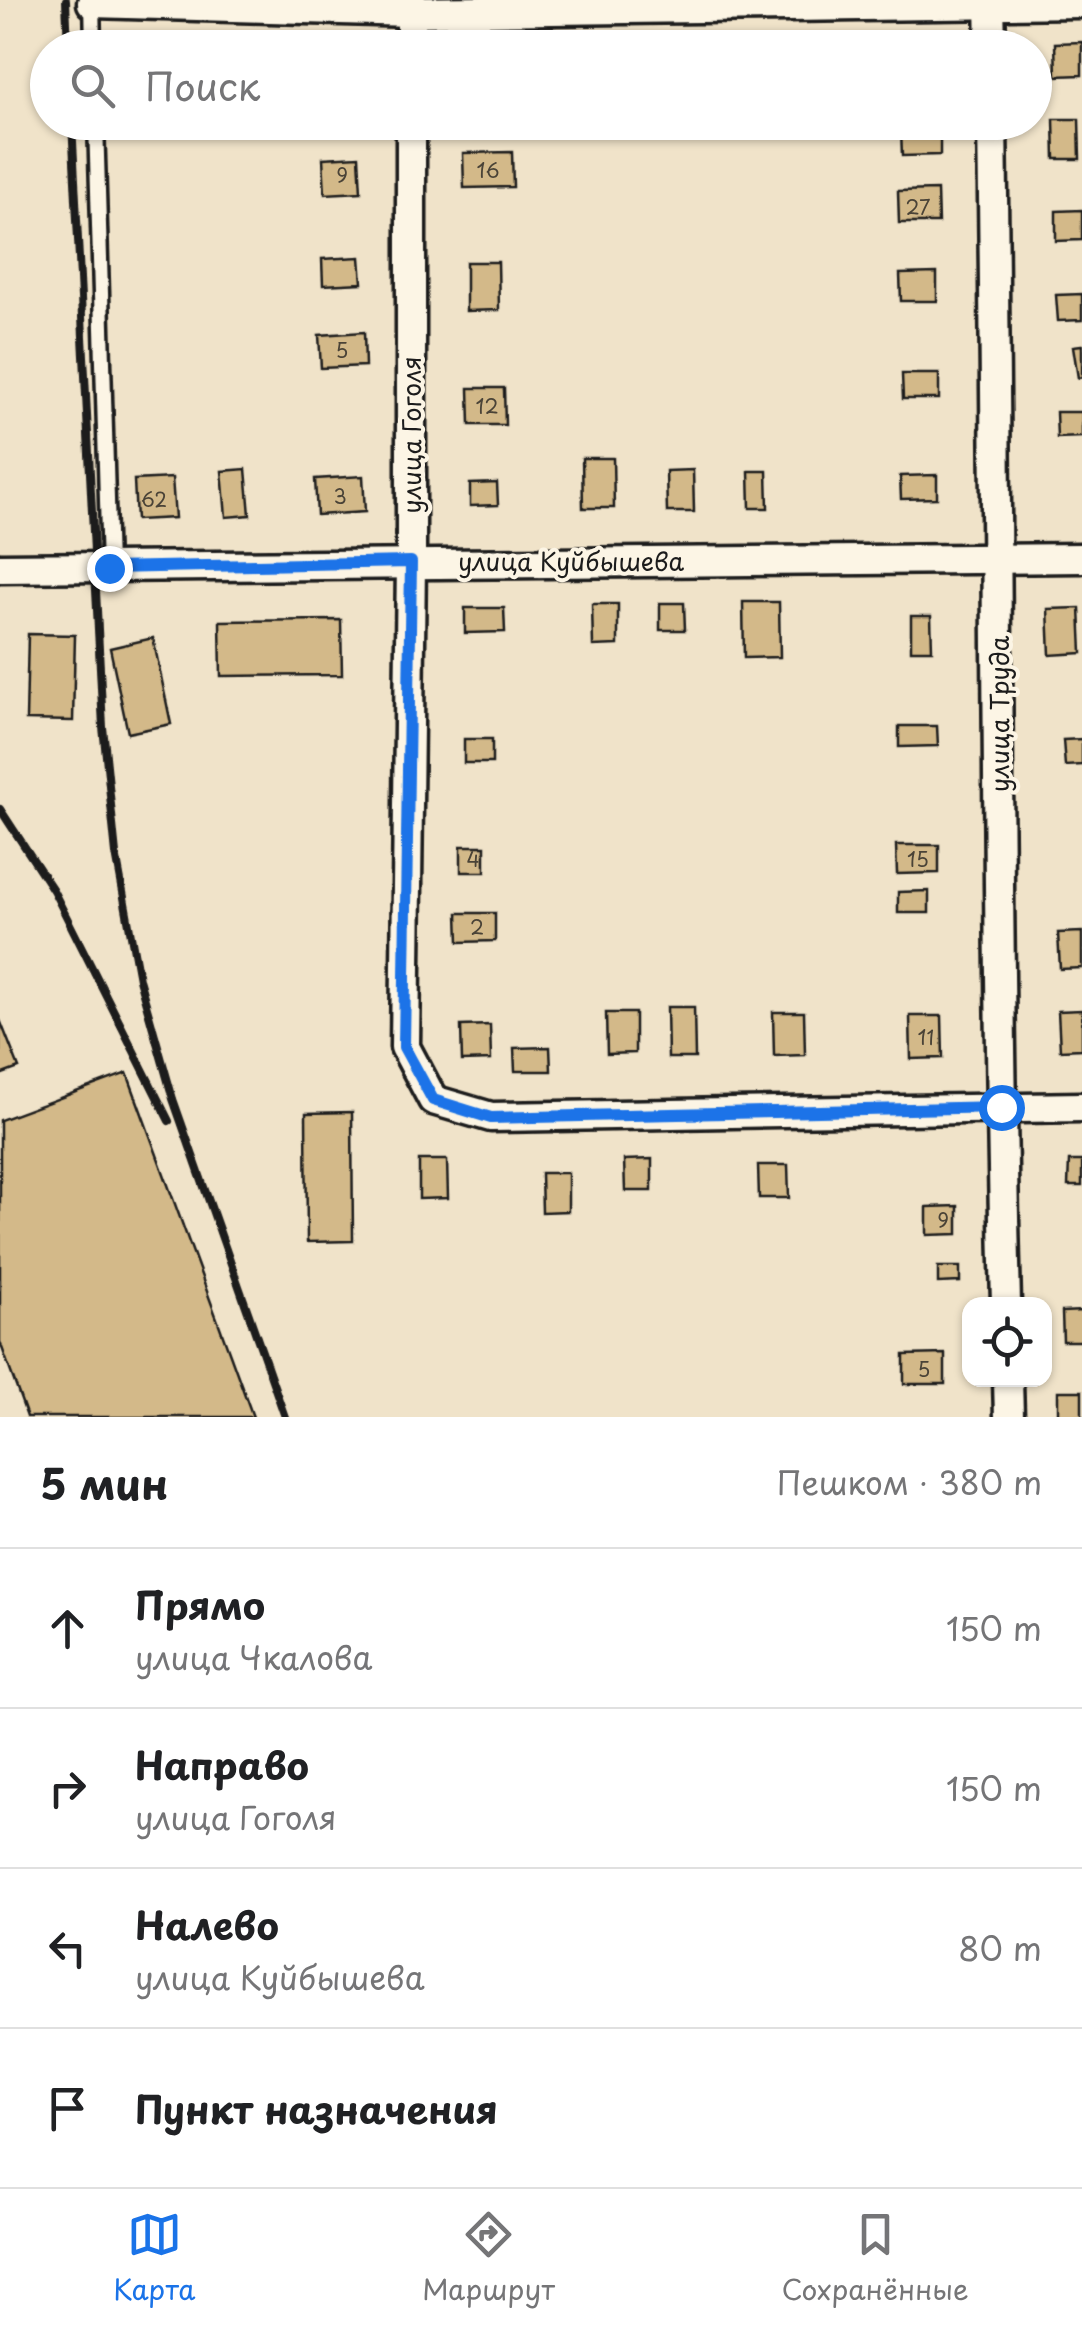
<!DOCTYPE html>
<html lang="ru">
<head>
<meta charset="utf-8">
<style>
	:root { --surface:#fff; --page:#f6f6f6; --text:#202124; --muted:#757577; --line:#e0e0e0; --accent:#1a73e8 }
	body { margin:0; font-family:"Playpen Sans",sans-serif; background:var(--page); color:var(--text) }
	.controls { position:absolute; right:30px; bottom:30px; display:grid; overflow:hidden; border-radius:20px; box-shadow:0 2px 8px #0004 }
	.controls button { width:90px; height:90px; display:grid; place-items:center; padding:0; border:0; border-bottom:2px solid var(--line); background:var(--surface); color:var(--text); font:50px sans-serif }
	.stop { position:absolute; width:30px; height:30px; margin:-22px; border:8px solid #1a73e8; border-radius:50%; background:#fff }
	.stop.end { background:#1a73e8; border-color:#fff; box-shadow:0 2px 10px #0008 }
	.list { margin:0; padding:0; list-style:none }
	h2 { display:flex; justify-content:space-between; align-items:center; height:130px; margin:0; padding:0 40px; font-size:42px }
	h2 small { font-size:32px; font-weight:400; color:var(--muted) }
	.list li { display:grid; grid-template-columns:65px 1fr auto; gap:30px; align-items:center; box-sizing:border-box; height:160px; padding:0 40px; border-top:2px solid var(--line) }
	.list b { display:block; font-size:38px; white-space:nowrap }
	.list p { margin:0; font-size:32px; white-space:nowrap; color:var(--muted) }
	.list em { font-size:32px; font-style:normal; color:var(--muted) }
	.icon { flex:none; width:55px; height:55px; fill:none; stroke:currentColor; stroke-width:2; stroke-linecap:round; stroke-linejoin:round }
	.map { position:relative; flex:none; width:1082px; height:1417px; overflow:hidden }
	.search { position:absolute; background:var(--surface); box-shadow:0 2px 8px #0004; left:30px; right:30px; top:30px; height:110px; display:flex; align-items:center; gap:25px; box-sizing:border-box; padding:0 35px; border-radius:55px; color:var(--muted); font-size:38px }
	.sheet { height:770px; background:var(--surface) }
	nav { display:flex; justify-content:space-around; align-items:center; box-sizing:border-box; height:140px; border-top:2px solid var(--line); background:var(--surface); font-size:28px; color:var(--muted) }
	nav a { display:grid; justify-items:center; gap:5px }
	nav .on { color:var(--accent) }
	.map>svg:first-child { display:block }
	.building { fill:#d3b989; stroke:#1c1c1c; stroke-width:2.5 }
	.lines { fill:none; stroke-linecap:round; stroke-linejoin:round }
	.lane-casing { stroke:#1c1c1c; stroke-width:21 }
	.street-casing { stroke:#1c1c1c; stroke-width:35 }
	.lane { stroke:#fcf5e5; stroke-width:14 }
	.street { stroke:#fcf5e5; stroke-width:28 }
	.rail { stroke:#1c1c1c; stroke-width:8 }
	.route { stroke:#1a73e8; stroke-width:12 }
	.labels { text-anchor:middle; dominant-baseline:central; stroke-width:8; stroke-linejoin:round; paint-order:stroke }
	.number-label { font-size:20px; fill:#4a4337 }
	.street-label { font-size:25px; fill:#1c1c1c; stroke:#fcf5e5 }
</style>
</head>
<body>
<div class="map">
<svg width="1082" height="1417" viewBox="0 0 1082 1417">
	<rect width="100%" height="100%" fill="#f0e3c9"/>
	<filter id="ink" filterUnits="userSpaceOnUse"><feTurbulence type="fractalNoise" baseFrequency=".01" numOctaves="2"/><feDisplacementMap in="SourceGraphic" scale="20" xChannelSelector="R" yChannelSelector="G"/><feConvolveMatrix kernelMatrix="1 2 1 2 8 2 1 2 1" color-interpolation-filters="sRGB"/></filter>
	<g filter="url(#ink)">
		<g class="building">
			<path d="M265 35 266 48H232L231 36Z"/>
			<path d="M1082 42V75L1056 76 1055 43Z"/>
			<path d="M1054 119H1079L1080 159H1055Z"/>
			<path d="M703 122H728L729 133 703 134Z"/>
			<path d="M901 130H940V155L902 156Z"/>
			<path d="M512 152 513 187 464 188 463 153Z"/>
			<path d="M359 156 361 192 325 194 323 158Z"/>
			<path d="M937 190 938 223H899L898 191Z"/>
			<path d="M1082 210V240L1056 241V211Z"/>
			<path d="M360 257 362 283 323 285 322 259Z"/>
			<path d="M466 262H498L499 310 466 311Z"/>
			<path d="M937 273V301H901L900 274Z"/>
			<path d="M1082 294V320L1058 321 1056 295Z"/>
			<path d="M364 332 365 366 321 368 319 335Z"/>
			<path d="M1082 345V377L1078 378 1073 346Z"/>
			<path d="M902 374H939V399H903Z"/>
			<path d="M469 388H504L505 425H470Z"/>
			<path d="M1056 412H1082V437L1057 438Z"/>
			<path d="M582 458H613L614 508H583Z"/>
			<path d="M246 469 250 515 226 517 222 471Z"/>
			<path d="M693 470 694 512H667L666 471Z"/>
			<path d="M749 471H767L768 508H750Z"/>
			<path d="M937 475V498L901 499 900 476Z"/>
			<path d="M363 476 365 512 317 515 315 479Z"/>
			<path d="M172 478 175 518 136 520 134 480Z"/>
			<path d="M497 483 498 505 470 506V484Z"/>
			<path d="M743 602H779L780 657 744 658Z"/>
			<path d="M660 603H684L685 630H660Z"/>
			<path d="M592 604H618V645L593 646Z"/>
			<path d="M465 608H504L505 632 465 633Z"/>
			<path d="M1080 608 1082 653 1050 655 1048 609Z"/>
			<path d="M911 616H931L932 650H911Z"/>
			<path d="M341 620 342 675 221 676 220 621Z"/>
			<path d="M28 634 75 635 73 721 26 720Z"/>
			<path d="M153 638 171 724 128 733 110 648Z"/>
			<path d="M899 726H937L938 746 899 747Z"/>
			<rect x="464" y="739" width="28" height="24"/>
			<path d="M1082 739V765L1065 766 1063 740Z"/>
			<path d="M896 845H939V873L897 874Z"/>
			<rect x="461" y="846" width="24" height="26"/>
			<path d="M929 891V913H898V892Z"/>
			<path d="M458 913H495V941L459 942Z"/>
			<path d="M1082 932V968L1060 969 1058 933Z"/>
			<path d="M667 1007H694L695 1058H668Z"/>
			<path d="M1082 1010V1049L1060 1050 1058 1011Z"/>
			<path d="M773 1012H804L805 1055 774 1056Z"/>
			<path d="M606 1013H635V1053L607 1054Z"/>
			<path d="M910 1016H942L943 1058 911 1059Z"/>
			<path d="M0 1020 19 1068 0 1075Z"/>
			<path d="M490 1025 491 1060 462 1061 461 1026Z"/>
			<path d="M550 1047 551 1071H515L514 1048Z"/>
			<path d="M127 1073 253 1417H27L0 1342V1120Z"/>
			<path d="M352 1112 353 1241 307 1242 306 1113Z"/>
			<path d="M652 1159V1191H625L624 1160Z"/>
			<path d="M419 1160H447L448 1198 419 1199Z"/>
			<path d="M1069 1161H1082V1186H1068Z"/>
			<path d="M758 1165H788L789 1198H759Z"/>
			<path d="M541 1173H568V1211L542 1212Z"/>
			<path d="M958 1206V1234L927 1235V1207Z"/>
			<path d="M938 1267H960V1282L938 1283Z"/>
			<path d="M1082 1311V1341H1063L1062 1312Z"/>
			<path d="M945 1354V1384H904V1355Z"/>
			<rect x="1058" y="1391" width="24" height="26"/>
		</g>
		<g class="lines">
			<g class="lane-casing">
				<g id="lane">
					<path d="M92 0 93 48"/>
					<path d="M96 122 109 568"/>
				</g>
			</g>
			<g class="street-casing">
				<g id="street">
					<path d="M411 0V48"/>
					<path d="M990 0 991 48"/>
					<path d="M92 3 411 12 1082 3"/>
					<path d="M411 122V562L405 1047 433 1100 491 1117 1082 1107"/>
					<path d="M992 122C998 516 996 911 1006 1304"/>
					<path d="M0 568 1082 558"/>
					<path d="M1008 1380 1009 1417"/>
				</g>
			</g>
			<use href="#lane" class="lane"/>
			<use href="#street" class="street"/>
			<g class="rail">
				<path d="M66 0 68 48"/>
				<path d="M72 122 103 727 116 854 139 979 173 1099 285 1417"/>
				<path d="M0 809 53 890 169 1121"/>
			</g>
		</g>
	</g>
	<g class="lines" filter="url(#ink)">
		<path class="route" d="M109 568 411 562 404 1047 433 1100 491 1118 1001 1107"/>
	</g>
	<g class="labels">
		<g class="number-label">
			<text x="488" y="170">16</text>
			<text x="342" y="175">9</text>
			<text x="918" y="207">27</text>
			<text x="342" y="350">5</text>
			<text x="487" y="406">12</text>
			<text x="340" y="496">3</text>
			<text x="154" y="499">62</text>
			<text x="473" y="859">4</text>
			<text x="918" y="859">15</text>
			<text x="477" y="927">2</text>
			<text x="926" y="1037">11</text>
			<text x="943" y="1220">9</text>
			<text x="924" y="1369">5</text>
		</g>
		<g class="street-label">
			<text transform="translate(411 435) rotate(-90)">улица Гоголя</text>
			<text x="571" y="561">улица Куйбышева</text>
			<text transform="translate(999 714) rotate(-90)">улица Труда</text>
		</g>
	</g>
</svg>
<div class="controls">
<button><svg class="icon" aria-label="locate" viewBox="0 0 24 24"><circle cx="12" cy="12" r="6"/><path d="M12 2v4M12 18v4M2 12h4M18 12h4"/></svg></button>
</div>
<div class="stop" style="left:1001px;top:1107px"></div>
<div class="stop end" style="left:109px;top:568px"></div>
<div class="search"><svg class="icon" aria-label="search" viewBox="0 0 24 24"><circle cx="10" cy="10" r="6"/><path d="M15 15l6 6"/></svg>Поиск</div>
</div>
<section class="sheet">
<h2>5 мин<small>Пешком · 380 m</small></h2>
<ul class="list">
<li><svg class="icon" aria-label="ahead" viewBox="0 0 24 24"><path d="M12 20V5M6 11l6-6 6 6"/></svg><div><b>Прямо</b><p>улица Чкалова</p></div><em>150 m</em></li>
<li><svg class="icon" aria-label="right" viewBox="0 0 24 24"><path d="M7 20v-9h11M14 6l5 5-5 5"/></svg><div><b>Направо</b><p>улица Гоголя</p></div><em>150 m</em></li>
<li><svg class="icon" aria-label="left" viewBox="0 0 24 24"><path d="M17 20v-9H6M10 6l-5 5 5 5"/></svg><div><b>Налево</b><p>улица Куйбышева</p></div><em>80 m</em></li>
<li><svg class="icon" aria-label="arrive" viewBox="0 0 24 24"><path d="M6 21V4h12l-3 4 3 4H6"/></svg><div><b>Пункт назначения</b></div></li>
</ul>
</section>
<nav>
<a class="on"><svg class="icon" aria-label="map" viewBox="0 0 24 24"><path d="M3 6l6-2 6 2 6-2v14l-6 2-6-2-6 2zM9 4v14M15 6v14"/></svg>Карта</a>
<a><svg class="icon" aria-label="directions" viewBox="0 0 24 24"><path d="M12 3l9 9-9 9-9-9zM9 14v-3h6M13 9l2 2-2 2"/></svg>Маршрут</a>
<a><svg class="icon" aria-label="saved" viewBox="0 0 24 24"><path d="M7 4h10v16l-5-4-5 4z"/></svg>Сохранённые</a>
</nav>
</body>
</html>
